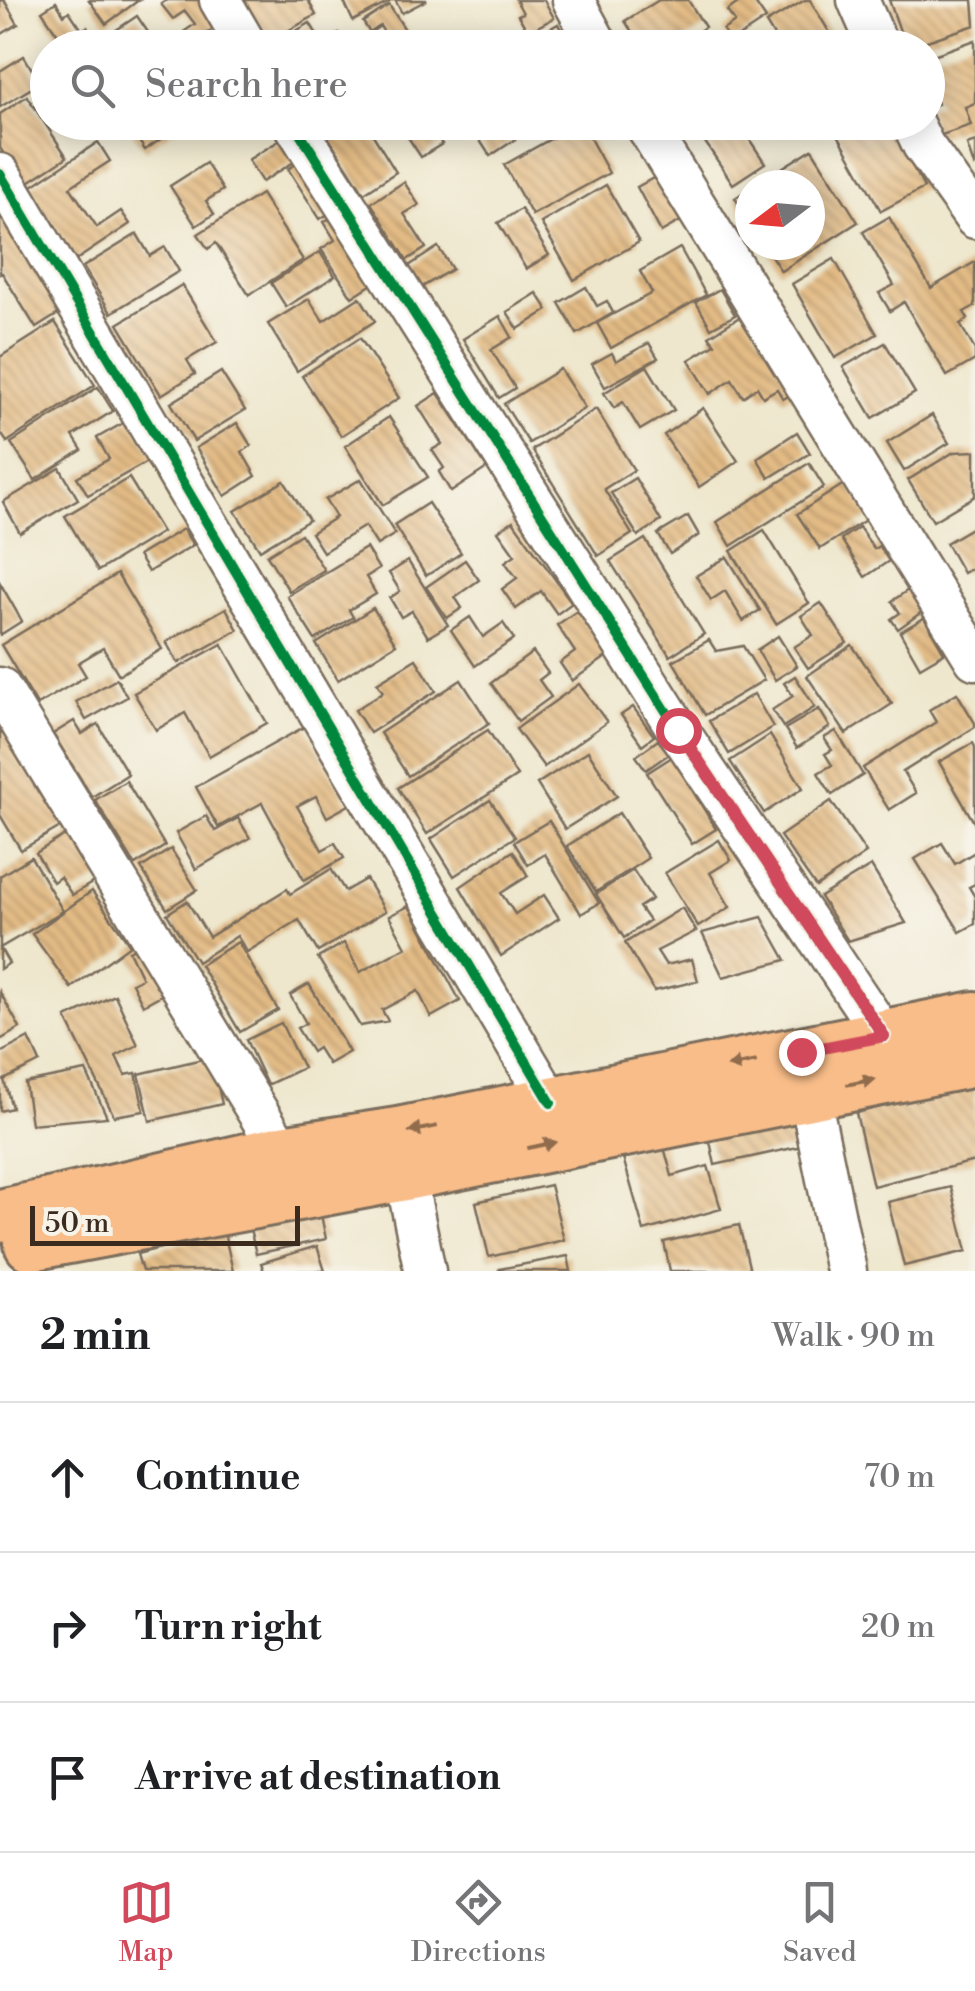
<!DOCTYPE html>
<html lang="en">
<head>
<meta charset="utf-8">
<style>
	:root { --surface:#fff; --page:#f6f6f6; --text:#202124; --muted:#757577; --line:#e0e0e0; --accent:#d1495b }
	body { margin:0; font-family:"Libre Bodoni",serif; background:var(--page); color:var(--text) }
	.compass { position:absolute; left:735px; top:170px; width:90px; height:90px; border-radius:50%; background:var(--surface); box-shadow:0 5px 25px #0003; rotate:254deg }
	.scale { position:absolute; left:30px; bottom:25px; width:270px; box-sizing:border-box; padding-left:10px; border:5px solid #3b2a1e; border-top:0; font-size:28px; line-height:35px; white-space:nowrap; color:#3b2a1e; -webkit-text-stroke:8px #f7f3e8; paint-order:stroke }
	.stop { position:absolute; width:30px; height:30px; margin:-22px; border:8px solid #d1495b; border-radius:50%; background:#fff }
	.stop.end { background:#d1495b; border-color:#fff; box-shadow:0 2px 10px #0008 }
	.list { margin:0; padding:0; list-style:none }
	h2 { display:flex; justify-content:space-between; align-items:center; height:130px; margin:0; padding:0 40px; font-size:42px }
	h2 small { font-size:32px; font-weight:400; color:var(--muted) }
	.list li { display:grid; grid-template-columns:65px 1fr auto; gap:30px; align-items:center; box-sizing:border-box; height:150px; padding:0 40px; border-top:2px solid var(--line) }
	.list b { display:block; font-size:38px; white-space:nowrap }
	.list em { font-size:32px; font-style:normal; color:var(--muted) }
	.icon { flex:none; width:55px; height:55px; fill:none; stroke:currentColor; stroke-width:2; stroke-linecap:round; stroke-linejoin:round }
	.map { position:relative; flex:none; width:975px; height:1271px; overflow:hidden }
	.search { position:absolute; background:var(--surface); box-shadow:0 5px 25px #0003; left:30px; right:30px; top:30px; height:110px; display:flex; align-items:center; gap:25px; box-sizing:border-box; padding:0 35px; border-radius:55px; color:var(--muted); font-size:38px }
	.sheet { height:580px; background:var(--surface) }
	nav { display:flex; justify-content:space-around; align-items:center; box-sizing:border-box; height:140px; border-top:2px solid var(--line); background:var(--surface); font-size:28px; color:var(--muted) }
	nav a { display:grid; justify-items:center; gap:5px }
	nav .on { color:var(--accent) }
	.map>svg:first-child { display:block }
	.building { fill:url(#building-back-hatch) }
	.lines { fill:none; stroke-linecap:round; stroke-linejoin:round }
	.minor-casing { stroke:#7a6c5b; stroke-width:45 }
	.major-casing { stroke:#7a6c5b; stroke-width:58 }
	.minor { stroke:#fff; stroke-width:40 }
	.major { stroke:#f8bd89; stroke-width:52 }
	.cycleway-casing { stroke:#f7f3e8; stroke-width:16 }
	.cycleway { stroke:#00873e; stroke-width:10 }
	.oneway { fill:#906c4e }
	.route { stroke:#d1495b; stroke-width:12 }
</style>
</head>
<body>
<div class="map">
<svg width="975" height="1271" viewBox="0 0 975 1271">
	<defs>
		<pattern id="building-back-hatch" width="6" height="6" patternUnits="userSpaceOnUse" patternTransform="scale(2.5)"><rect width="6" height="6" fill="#e3bb85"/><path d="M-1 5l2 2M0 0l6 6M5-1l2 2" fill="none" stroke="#b9986c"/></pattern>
	</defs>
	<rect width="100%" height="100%" fill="#f7f3e8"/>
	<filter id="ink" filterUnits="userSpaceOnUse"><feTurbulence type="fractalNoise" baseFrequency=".01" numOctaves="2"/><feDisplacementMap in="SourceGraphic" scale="20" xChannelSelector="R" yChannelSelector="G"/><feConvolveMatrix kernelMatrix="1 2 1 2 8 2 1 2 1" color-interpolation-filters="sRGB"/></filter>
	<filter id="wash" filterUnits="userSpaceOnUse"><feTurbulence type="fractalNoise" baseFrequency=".0048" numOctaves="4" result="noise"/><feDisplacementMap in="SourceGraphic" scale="40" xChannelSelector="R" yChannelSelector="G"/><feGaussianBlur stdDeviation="2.25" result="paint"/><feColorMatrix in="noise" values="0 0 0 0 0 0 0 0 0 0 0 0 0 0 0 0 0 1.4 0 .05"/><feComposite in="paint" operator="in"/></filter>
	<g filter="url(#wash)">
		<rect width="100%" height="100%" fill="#eee7cd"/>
		<g id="blocks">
			<g class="building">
				<path d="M0 0H4L18 24 0 35Z"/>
				<path d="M89 0H139L106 24Z"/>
				<path d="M167 0H211L225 20 187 48H182L175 38 195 24 185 11 173 19 161 4Z"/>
				<path d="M239 0H308L316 15 264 44Z"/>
				<path d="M343 0H393L353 21Z"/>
				<path d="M395 0H427L402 13Z"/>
				<path d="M516 0H544L554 18 528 32 518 15 523 13Z"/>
				<path d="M659 0H688L705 27 673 48H642L625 21Z"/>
				<path d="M742 0H753L766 19 731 42 723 30 735 22 727 11Z"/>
				<path d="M805 0H810L839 48H781L766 23Z"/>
				<path d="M889 0H973L975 25 906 48Z"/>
				<path d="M56 2 64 15 69 11 82 30 87 27 97 43 137 16 156 44 150 48H67L42 11Z"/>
				<path d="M389 5 417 48H394L380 26 370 33 363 22Z"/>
				<path d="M310 23 321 41 310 48H267Z"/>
				<path d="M558 24 571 48H515Z"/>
				<path d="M224 27 239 48H206L202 42Z"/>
				<path d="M339 33 348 48H314Z"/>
				<path d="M470 37 477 48H453Z"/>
				<path d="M975 40V103L965 107 971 125 936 137 928 110V107L938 104 928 74V57Z"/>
				<path d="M24 56 40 83 0 107V71Z"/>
				<path d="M27 96 67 157 24 185 0 148V114Z"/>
				<path d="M126 122H185L145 150Z"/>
				<path d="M351 122H365L396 172 364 193 328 137Z"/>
				<path d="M398 122H428L442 144 421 157Z"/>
				<path d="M468 122H509L519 137 490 156Z"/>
				<path d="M518 122H545L524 134Z"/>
				<path d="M581 122 609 173 532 215 504 165Z"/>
				<path d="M734 122H738L765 163 733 184 705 142Z"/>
				<path d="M853 122H889L924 188 881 211 836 131Z"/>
				<path d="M295 131 308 153 262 182 248 160Z"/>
				<path d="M98 142 110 161 70 187 97 227 121 211 130 224 76 260 29 188Z"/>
				<path d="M975 142V166H974L967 145Z"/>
				<path d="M812 149 858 222 781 271 764 245H810V185H755Z"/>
				<path d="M310 155 342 205 320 219 288 169Z"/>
				<path d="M206 163 223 190 206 201 214 214 196 226 170 186Z"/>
				<path d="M659 175 684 219 661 232 637 187Z"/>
				<path d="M404 182 419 205 404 214 426 248 407 260 371 203Z"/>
				<path d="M606 185 639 242 574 280 541 223Z"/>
				<path d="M750 188V222L735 198Z"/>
				<path d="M261 194 303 260 249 295 216 243 208 249 198 234Z"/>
				<path d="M17 208 74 304 36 328 2 273 0 274V218Z"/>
				<path d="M345 209 386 275 352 297 321 249 335 240 324 222Z"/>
				<path d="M521 209 549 255 526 269 498 223Z"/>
				<path d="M889 217 931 288 975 262V306L964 312 968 319 960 324 975 350V360L947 376 904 302 890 311 879 293 894 285 863 232Z"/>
				<path d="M137 234 150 256 165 247 179 271 111 313 83 267Z"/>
				<path d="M438 247 452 269 422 287 409 266Z"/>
				<path d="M680 248 706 295 611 348 597 323 652 293 640 271Z"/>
				<path d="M320 252 335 276 286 307 271 283Z"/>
				<path d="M834 259 877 334 835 358 792 284Z"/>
				<path d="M182 285 217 342 187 360 195 374 161 395 118 324Z"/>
				<path d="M586 287 597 306 607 301 613 313 577 334 559 303Z"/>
				<path d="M720 289 735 315 711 328 696 302Z"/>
				<path d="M537 293 548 310 518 329 507 312Z"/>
				<path d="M360 297 375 321 297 371 268 324 309 299 323 321Z"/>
				<path d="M746 313 796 392 783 399 777 389 763 397 757 387 743 397 732 379 710 394 689 360 715 344 709 336Z"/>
				<path d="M500 316 512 337 491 350 515 388 499 398 463 339Z"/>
				<path d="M55 322 95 385 7 442 0 432V357Z"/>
				<path d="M360 338 399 398 341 436 302 376Z"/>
				<path d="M649 343 658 358 605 387 592 364 612 353 616 361Z"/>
				<path d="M885 343 915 393 873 418 843 367Z"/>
				<path d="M647 366 674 410 640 430 623 402 614 408 604 393Z"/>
				<path d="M560 369 585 408 529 443 504 404Z"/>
				<path d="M221 372 245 410 194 441 171 403Z"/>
				<path d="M98 387 113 411 73 436 82 450 35 480 11 443Z"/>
				<path d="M438 393 487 468 451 492 439 472 444 468 432 450 442 444 418 406Z"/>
				<path d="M703 408 738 461 699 487 664 435Z"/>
				<path d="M596 409 634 470 604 489 632 534 598 556 532 450Z"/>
				<path d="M932 415 949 443 904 471 887 443Z"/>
				<path d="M389 417 428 477 383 505 345 446Z"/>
				<path d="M132 418 154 458 88 495 77 477 109 459 97 438Z"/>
				<path d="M237 423 251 446 242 452 256 476 225 496 196 448Z"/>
				<path d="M797 432 810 453 769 478 757 458Z"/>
				<path d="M975 451V496L933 521 908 480 954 452Z"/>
				<path d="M809 463 824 487 731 546 717 522Z"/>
				<path d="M60 468 78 499 20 533 3 502Z"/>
				<path d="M129 478 162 532 98 571 65 516Z"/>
				<path d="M635 478 661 521 638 536 611 493Z"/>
				<path d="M361 479 395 534 377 545 365 526 323 552 311 533 336 517 325 500Z"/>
				<path d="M284 481 309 520 260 550 235 511Z"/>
				<path d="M847 482 870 517 820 549 797 514Z"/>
				<path d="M428 503 461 553 426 576 394 525Z"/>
				<path d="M688 516 699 535 670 554 658 534Z"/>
				<path d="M513 521 572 603 557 614 541 591 516 609 502 589 517 578 505 562 515 555 498 531Z"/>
				<path d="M975 526V566L963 573 946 543Z"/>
				<path d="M859 527 874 549 879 546 889 561 865 577 841 539Z"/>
				<path d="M183 529 193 545 148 572 138 556Z"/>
				<path d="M764 530 809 603 776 624 731 551Z"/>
				<path d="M301 534 324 570 289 591 267 555Z"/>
				<path d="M645 539 704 634 670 656 610 561Z"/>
				<path d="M366 548 379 569 366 577 376 594 349 610 353 617 315 640 287 596Z"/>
				<path d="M727 557 760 610 743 621 725 591 711 600 696 576Z"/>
				<path d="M465 560 479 580 455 597 462 608 447 618 426 587Z"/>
				<path d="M408 561 448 625 428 637 412 611 401 617 390 598 400 591 389 573Z"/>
				<path d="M117 574 162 649 119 675 103 648 78 663 86 676 37 705 1 645Z"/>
				<path d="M0 583 22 621 0 635Z"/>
				<path d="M911 588 926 609 898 629 891 619 900 613 892 601Z"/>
				<path d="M821 603 847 643 808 668 794 647 813 635 801 616Z"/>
				<path d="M226 608 238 630 178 663 166 642Z"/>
				<path d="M373 608 396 644 338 680 316 644Z"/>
				<path d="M577 611 609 655 572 681 560 663 575 652 557 625Z"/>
				<path d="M470 617 483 637 503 623 514 639 475 666 451 630Z"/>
				<path d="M924 618 944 653 920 667 900 632Z"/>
				<path d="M778 636 797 666 775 680 757 650Z"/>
				<path d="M709 640 716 651 743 646 764 680 705 715 673 661Z"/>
				<path d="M222 644 267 723 209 756 185 713 156 730 134 693Z"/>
				<path d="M852 645 892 704 846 734 807 676Z"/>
				<path d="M533 652 548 673 539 680 551 697 518 721 491 683Z"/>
				<path d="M416 659 436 691 370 733 355 710 383 692 377 683Z"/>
				<path d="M795 676 815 707 783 727 772 710 793 696 784 683Z"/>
				<path d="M117 679 127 697 86 720 76 702Z"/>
				<path d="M461 680 489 723 408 776 380 733Z"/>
				<path d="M579 684 607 722 544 767 516 729Z"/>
				<path d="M957 693 975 723V727L903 772 916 793 889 810 863 768 936 722 929 710Z"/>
				<path d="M754 694 773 727 729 754 709 721Z"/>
				<path d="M633 707 654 736 642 745 621 715Z"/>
				<path d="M819 709 830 727 797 748 785 729Z"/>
				<path d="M0 711 67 823 21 850 0 815Z"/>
				<path d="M74 721 82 734 98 724 128 774 92 797 53 734Z"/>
				<path d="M306 726 349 805 327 817 316 796 297 806 322 850 335 843 344 858 304 880 262 803 218 827 196 787Z"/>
				<path d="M488 730 517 776 427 834 398 788Z"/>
				<path d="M836 731 863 775 832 795 818 773 832 765 825 754 832 750 824 738Z"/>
				<path d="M770 735 803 788 764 813 730 761Z"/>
				<path d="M658 740 669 754 646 770 636 756Z"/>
				<path d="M973 743 975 747V824L939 762Z"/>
				<path d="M588 751 617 796 565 829 537 784Z"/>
				<path d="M672 757 716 829 692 844 647 773Z"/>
				<path d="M126 781 165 846 135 865 95 800Z"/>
				<path d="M490 800 515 837 454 876 431 839Z"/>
				<path d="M831 801 866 853 816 887 780 836Z"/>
				<path d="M619 813 648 858 596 892 567 846Z"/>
				<path d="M206 816 215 831 238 818 250 838 196 869 176 833Z"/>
				<path d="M549 821 599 903 581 914 545 854 528 865 514 842Z"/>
				<path d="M76 828 105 875 72 895 60 877 53 882 36 853Z"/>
				<path d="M719 840 731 860 710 873 730 907 698 927 665 873Z"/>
				<path d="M942 843 955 864 975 852V884L969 887 975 897V924L960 932 915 859Z"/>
				<path d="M171 849 197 890 167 909 141 868Z"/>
				<path d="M513 851 528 876 501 893 515 914 544 895 559 918 501 956 460 887Z"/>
				<path d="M31 857 63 911 0 948 9 963 0 969V876Z"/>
				<path d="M871 866 906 923 848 941 820 897Z"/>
				<path d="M331 869 345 891 366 879 385 911 318 952 299 920 247 952 237 936 197 962 167 914 187 901 209 937 287 889 290 894Z"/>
				<path d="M633 870 652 899 639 907 649 921 624 938 596 894Z"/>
				<path d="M92 891 130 945 71 988 32 934Z"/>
				<path d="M409 906 460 1001 431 1017 418 991 382 1010 388 1021 360 1026 318 958 344 943 360 972 406 947 389 916Z"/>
				<path d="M682 908 696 931 657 951 666 965 692 959 698 981 654 991 625 943Z"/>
				<path d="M762 917 786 960 723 977 702 933Z"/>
				<path d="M149 940 174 988 143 1005 132 983 142 978 129 951Z"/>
				<path d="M238 942 278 1010 240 1032 200 965Z"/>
				<path d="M309 984 349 1052 328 1064 318 1048 312 1052 297 1028 306 1023 290 995Z"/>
				<path d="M0 992 20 1028 0 1040Z"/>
				<path d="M115 995 138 1045 116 1056 125 1075 136 1073 144 1111 114 1116 66 1018Z"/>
				<path d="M281 1023 303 1068 267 1085 246 1040Z"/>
				<path d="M29 1038 40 1062 4 1080 12 1108 0 1111V1053Z"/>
				<path d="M211 1057 222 1104 150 1121 139 1074Z"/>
				<path d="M86 1071 107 1117 31 1124 25 1083Z"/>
				<path d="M975 1084V1161L873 1186 856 1113Z"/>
				<path d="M793 1108 802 1146 715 1165 707 1127Z"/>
				<path d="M662 1140 672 1176 708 1166 721 1209 644 1231 621 1151Z"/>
				<path d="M550 1185 564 1240 489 1257 476 1202Z"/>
				<path d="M951 1187 967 1251 904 1266 888 1202Z"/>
				<path d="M319 1205 326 1239 256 1254 248 1220Z"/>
				<path d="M739 1225 750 1271H670L664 1242Z"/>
				<path d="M224 1232 233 1271H142L137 1254Z"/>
				<path d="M317 1246 325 1271H264L261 1263Z"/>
				<path d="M568 1256 571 1271H499V1269Z"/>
			</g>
		</g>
	</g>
	<g filter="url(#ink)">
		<use href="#blocks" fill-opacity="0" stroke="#7a6c5b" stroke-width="2.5"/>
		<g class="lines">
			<g class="minor-casing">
				<g id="minor">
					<path d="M220 0 248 48"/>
					<path d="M573 0 599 48"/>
					<path d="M858 0 879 48"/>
					<path d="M293 122 678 730 884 1036"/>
					<path d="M644 122 975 659"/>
					<path d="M912 122 923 145 975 218"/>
					<path d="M0 174 551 1103"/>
					<path d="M0 688 282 1152"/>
					<path d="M809 1092 846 1271"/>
					<path d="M405 1174 425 1271"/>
				</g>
			</g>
			<g class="major-casing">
				<g id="major">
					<path d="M0 1216 282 1152 398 1134 975 1018"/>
					<path d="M31 1244 405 1174 975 1060"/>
				</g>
			</g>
			<use href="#minor" class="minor"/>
			<use href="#major" class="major"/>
			<g class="cycleway-casing">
				<g id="cycleway">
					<path d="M293 122 678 730 884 1036"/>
					<path d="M0 174 551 1103"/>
				</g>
			</g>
			<use href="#cycleway" class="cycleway"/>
		</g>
		<defs><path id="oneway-solid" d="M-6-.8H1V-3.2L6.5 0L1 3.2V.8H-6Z" transform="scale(2.5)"/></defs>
		<g class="oneway">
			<use href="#oneway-solid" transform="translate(742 1064) rotate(169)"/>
			<use href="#oneway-solid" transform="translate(861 1082) rotate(-11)"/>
			<use href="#oneway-solid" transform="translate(423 1129) rotate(169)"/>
			<use href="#oneway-solid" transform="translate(542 1145) rotate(-12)"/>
		</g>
	</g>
	<g class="lines" filter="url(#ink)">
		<path class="route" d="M678 730 884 1036 801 1052"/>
	</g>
</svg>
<svg class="compass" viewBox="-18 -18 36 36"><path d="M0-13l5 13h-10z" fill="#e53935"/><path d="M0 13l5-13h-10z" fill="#757577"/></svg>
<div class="scale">50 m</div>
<div class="stop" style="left:678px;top:730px"></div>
<div class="stop end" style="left:801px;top:1052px"></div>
<div class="search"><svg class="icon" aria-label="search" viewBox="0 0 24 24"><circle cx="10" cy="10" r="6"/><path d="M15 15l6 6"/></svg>Search here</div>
</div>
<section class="sheet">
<h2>2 min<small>Walk · 90 m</small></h2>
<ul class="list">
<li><svg class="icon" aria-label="ahead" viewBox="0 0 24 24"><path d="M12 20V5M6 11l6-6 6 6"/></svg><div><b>Continue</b></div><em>70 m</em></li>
<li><svg class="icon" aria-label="right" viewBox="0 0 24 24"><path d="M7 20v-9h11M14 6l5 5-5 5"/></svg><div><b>Turn right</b></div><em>20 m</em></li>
<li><svg class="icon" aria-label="arrive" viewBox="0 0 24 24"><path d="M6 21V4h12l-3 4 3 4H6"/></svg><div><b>Arrive at destination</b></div></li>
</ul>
</section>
<nav>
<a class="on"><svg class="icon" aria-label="map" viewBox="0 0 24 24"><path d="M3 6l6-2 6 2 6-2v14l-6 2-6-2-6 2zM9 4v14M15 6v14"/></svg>Map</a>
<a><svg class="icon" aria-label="directions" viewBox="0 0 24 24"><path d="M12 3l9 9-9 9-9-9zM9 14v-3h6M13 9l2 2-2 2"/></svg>Directions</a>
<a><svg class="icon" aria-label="saved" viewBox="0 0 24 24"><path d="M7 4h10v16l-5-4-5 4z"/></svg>Saved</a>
</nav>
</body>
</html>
